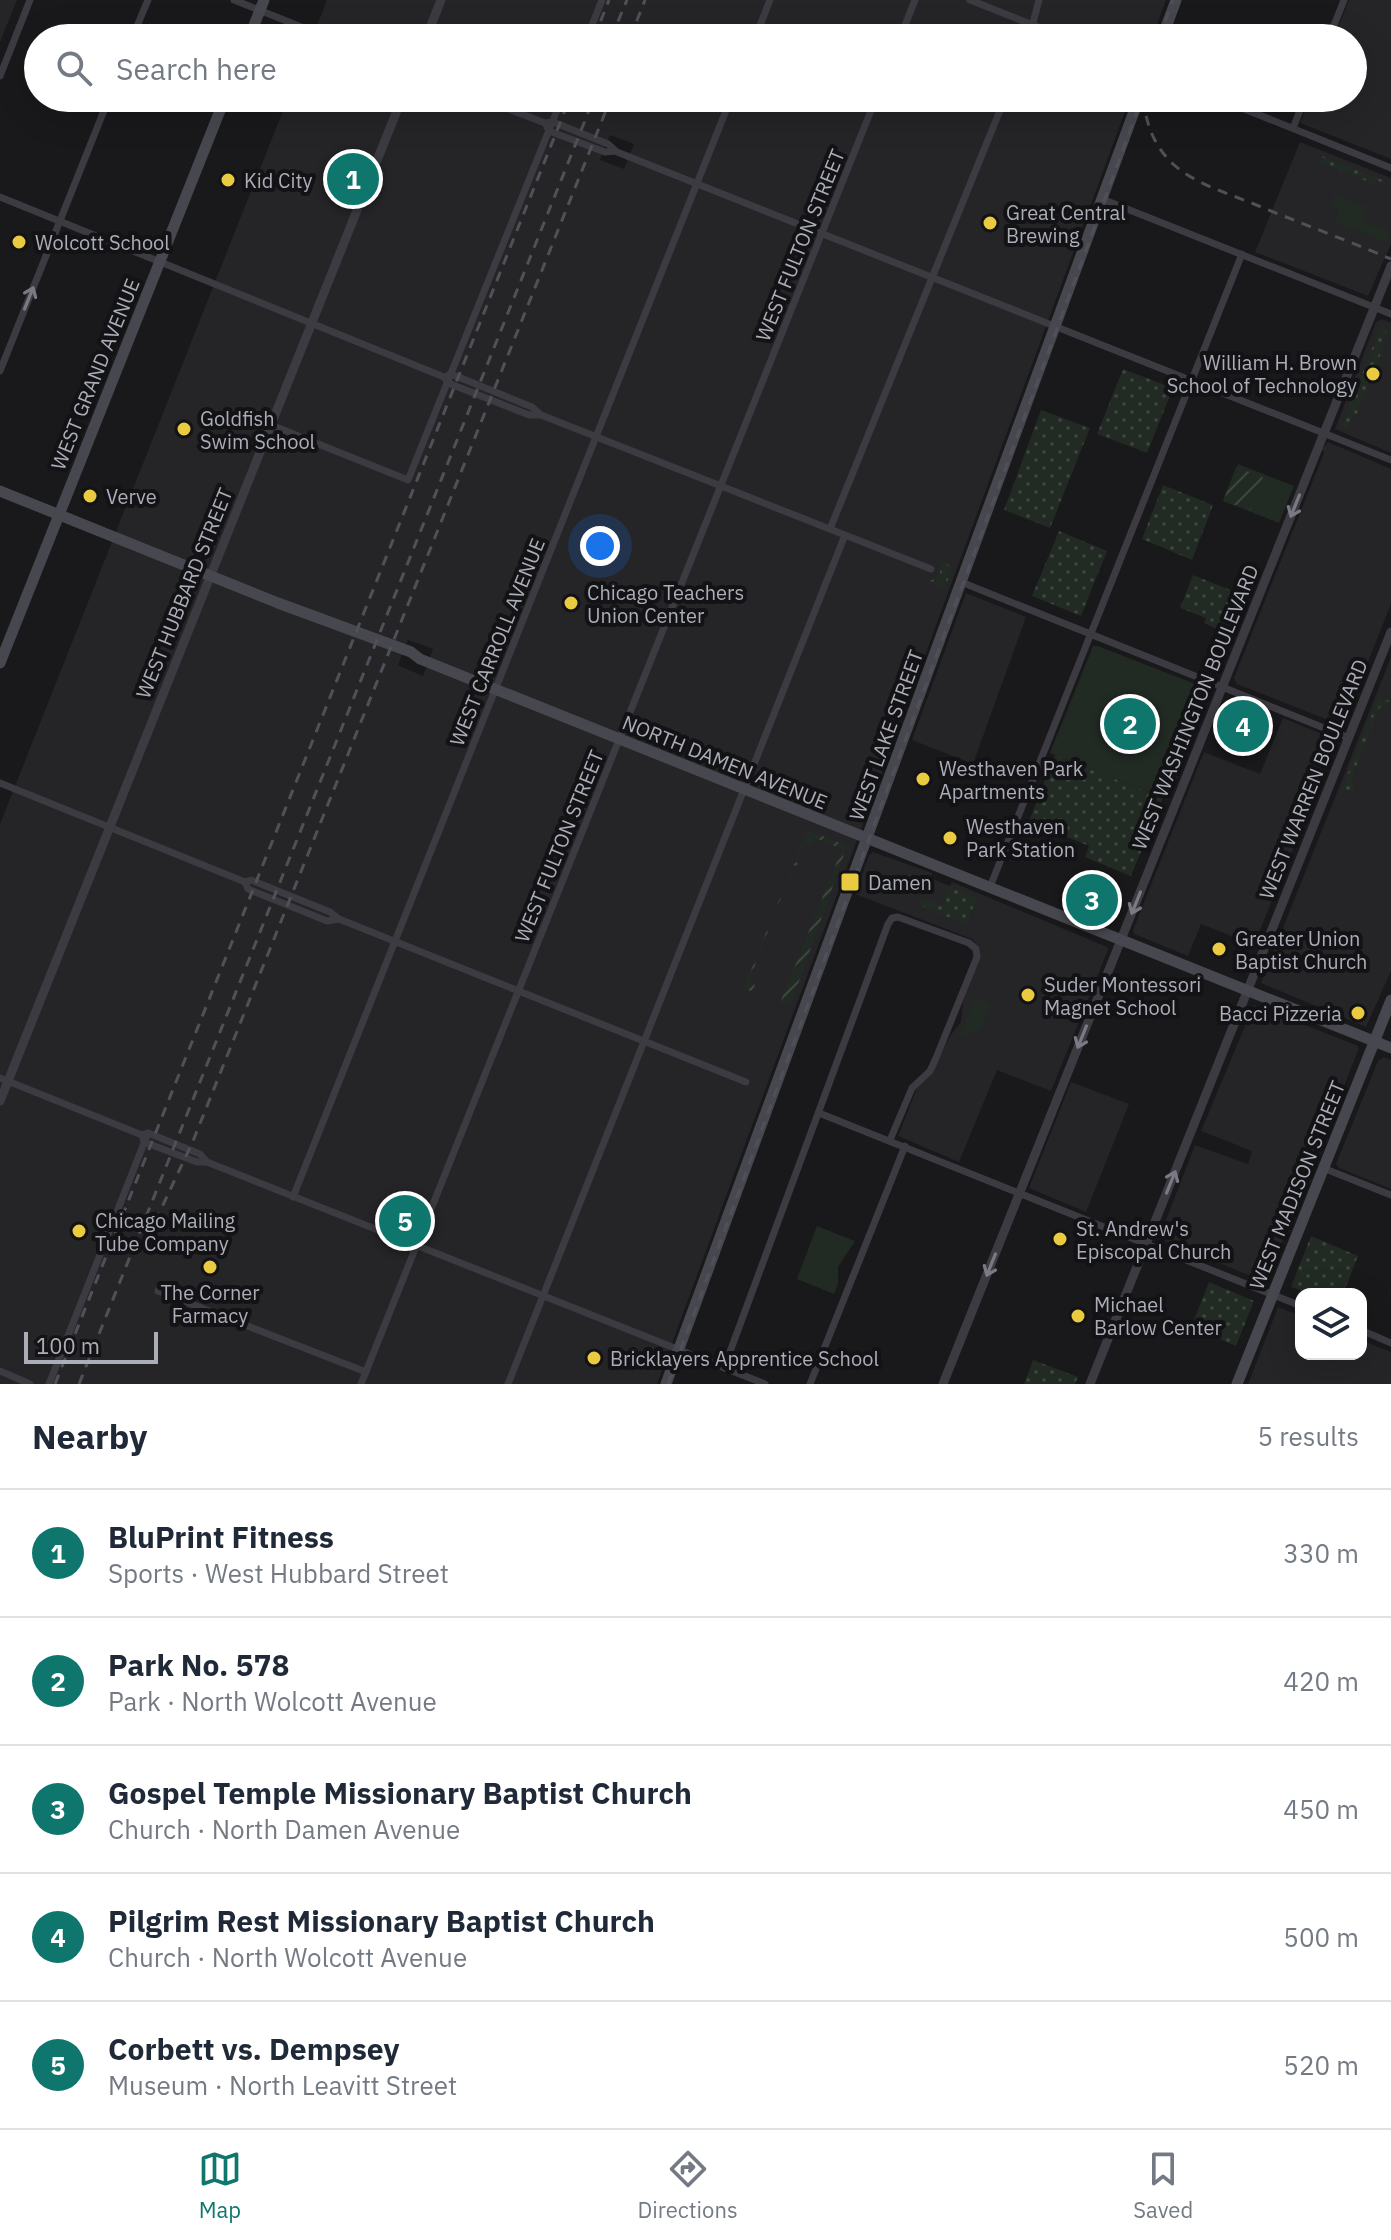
<!DOCTYPE html>
<html lang="en">
<head>
<meta charset="utf-8">
<style>
	:root { --surface:#fff; --page:#f6f6f7; --text:#1f2937; --muted:#747a83; --line:#e0e1e3; --accent:#0f766e }
	body { margin:0; font-family:"IBM Plex Sans",sans-serif; background:var(--page); color:var(--text) }
	.controls { position:absolute; right:24px; bottom:24px; display:grid; overflow:hidden; border-radius:16px; box-shadow:0 8px 32px #0002 }
	.controls button { width:72px; height:72px; display:grid; place-items:center; padding:0; border:0; border-bottom:2px solid var(--line); background:var(--surface); color:var(--text); font:40px sans-serif }
	.scale { position:absolute; left:24px; bottom:20px; width:134px; box-sizing:border-box; padding-left:8px; border:4px solid #abadb9; border-top:0; font-size:22px; line-height:28px; white-space:nowrap; color:#abadb9; -webkit-text-stroke:6px #131315; paint-order:stroke }
	.you { position:absolute; left:600px; top:546px; width:28px; height:28px; margin:-20px; border:6px solid #fff; border-radius:50%; background:#1a73e8; box-shadow:0 0 0 12px #1a73e833 }
	.badge { display:grid; place-items:center; width:52px; height:52px; border-radius:50%; background:var(--accent); color:#fff; font-size:26px; font-weight:700 }
	.pin { position:absolute; translate:-50% -50%; border:4px solid #fff; box-shadow:0 2px 8px #0006 }
	.list { margin:0; padding:0; list-style:none }
	h2 { display:flex; justify-content:space-between; align-items:center; height:104px; margin:0; padding:0 32px; font-size:34px }
	h2 small { font-size:26px; font-weight:400; color:var(--muted) }
	.list li { display:grid; grid-template-columns:52px 1fr auto; gap:24px; align-items:center; box-sizing:border-box; height:128px; padding:0 32px; border-top:2px solid var(--line) }
	.list b { display:block; font-size:30px; white-space:nowrap }
	.list p { margin:0; font-size:26px; white-space:nowrap; color:var(--muted) }
	.list em { font-size:26px; font-style:normal; color:var(--muted) }
	.icon { flex:none; width:44px; height:44px; fill:none; stroke:currentColor; stroke-width:2; stroke-linecap:round; stroke-linejoin:round }
	.map { position:relative; flex:none; width:1391px; height:1384px; overflow:hidden }
	.search { position:absolute; background:var(--surface); box-shadow:0 8px 32px #0002; left:24px; right:24px; top:24px; height:88px; display:flex; align-items:center; gap:20px; box-sizing:border-box; padding:0 28px; border-radius:44px; color:var(--muted); font-size:30px }
	.sheet { height:744px; background:var(--surface) }
	nav { display:flex; justify-content:space-around; align-items:center; box-sizing:border-box; height:112px; border-top:2px solid var(--line); background:var(--surface); font-size:22px; color:var(--muted) }
	nav a { display:grid; justify-items:center; gap:4px }
	nav .on { color:var(--accent) }
	.map>svg:first-child { display:block }
	.built { fill:#252427; fill-rule:evenodd }
	.grass { fill:url(#grass-dots) }
	.park { fill:#222a24 }
	.garden { fill:url(#garden-furrows) }
	.lines { fill:none; stroke-linecap:round; stroke-linejoin:round }
	.minor { stroke:#3b3b41; stroke-width:7 }
	.tertiary { stroke:#3b3b41; stroke-width:9 }
	.secondary { stroke:#47484f; stroke-width:11 }
	.rail { stroke:#505158; stroke-width:3; stroke-dasharray:10 8; stroke-linecap:butt }
	.oneway { stroke:#797a83 }
	.poi-dot { fill:#e9ca41; stroke:#131315; stroke-width:3 }
	.labels { text-anchor:middle; dominant-baseline:central; stroke-width:8; stroke-linejoin:round; paint-order:stroke }
	.poi-label { font-size:20px; fill:#abadb9; stroke:#131315; text-anchor:start }
	.street-label { font-size:20px; fill:#abadb9; stroke:#131315 }
</style>
</head>
<body>
<div class="map">
<svg width="1391" height="1384" viewBox="0 0 1391 1384">
	<defs>
		<pattern id="grass-dots" width="8" height="8" patternUnits="userSpaceOnUse" patternTransform="scale(2)"><rect width="8" height="8" fill="#222a24"/><path d="M2 2h.1M6 6h.1" fill="none" stroke="#3f4642" stroke-width="1.8" stroke-linecap="round"/></pattern>
		<pattern id="garden-furrows" width="10" height="10" patternUnits="userSpaceOnUse" patternTransform="scale(2)"><rect width="10" height="10" fill="#222a24"/><path d="M-1 1l2-2M0 10L10 0M9 11l2-2" fill="none" stroke="#3f4642"/></pattern>
	</defs>
	<rect width="100%" height="100%" fill="#19181a"/>
	<g class="built">
		<path d="M0 0H17L0 42Z"/>
		<path d="M327 0H1166L1152 38H312Z"/>
		<path d="M1349 0H1391V159L1300 123 1310 98H1353V38H1334Z"/>
		<path d="M288 98H1130L657 1384H0V824ZM610 135 634 144 624 169 600 160ZM408 640 433 649 423 676 398 665Z"/>
		<path d="M1300 142 1391 178V244L1368 296 1255 252Z"/>
		<path d="M1382 319 1391 323V453L1335 429 1376 322Z"/>
		<path d="M1328 442 1391 469V604L1344 722 1338 724 1237 684 1234 678 1324 453 1322 449Z"/>
		<path d="M966 593 1026 617 973 764 912 740Z"/>
		<path d="M1391 657V971L1366 1027 1261 983Z"/>
		<path d="M1283 718 1332 738 1335 745 1254 945 1201 924 1188 956 1134 934 1133 930 1204 752 1260 774Z"/>
		<path d="M873 852 932 873 931 878 942 883 950 886 952 882 1107 947 1108 950 1051 1091 997 1070 959 1162 898 1136 917 1088 933 1070 950 1036 961 1022 963 1001 980 956V949L972 939 855 894 869 855Z"/>
		<path d="M1254 1005 1356 1045 1359 1048 1268 1278 1263 1281 1159 1238 1195 1145 1248 1164 1252 1151 1201 1131Z"/>
		<path d="M1384 1057 1391 1060V1189L1339 1168 1336 1164 1378 1061Z"/>
		<path d="M1071 1082 1129 1104 1086 1212 1029 1188Z"/>
		<path d="M1278 1307 1301 1316V1354H1361V1340L1391 1352V1384H1248Z"/>
	</g>
	<g class="grass">
		<path d="M1322 156 1385 181 1383 183 1376 180 1374 184 1319 162Z"/>
		<path d="M1381 326 1387 331 1383 340 1386 341 1355 418 1352 417 1347 429 1341 426Z"/>
		<path d="M1123 369 1173 388 1147 453 1097 434Z"/>
		<path d="M1041 410 1090 428 1050 528 1004 510Z"/>
		<path d="M1163 485 1213 505 1192 560 1142 539Z"/>
		<path d="M1059 531 1107 551 1081 616 1032 596Z"/>
		<path d="M936 560 953 567 945 588 928 581C940 579 944 571 936 560Z"/>
		<path d="M1193 575 1243 595 1228 634 1204 623 1206 618 1180 608Z"/>
		<path d="M1379 697 1390 701 1385 707H1380L1351 779 1355 784 1353 793 1342 788Z"/>
		<path d="M1055 755 1163 798 1131 876 1085 857 1089 846 1029 821Z"/>
		<path d="M950 887 977 897 966 925 920 905 922 898 942 906Z"/>
		<path d="M1311 1236 1358 1256 1343 1294H1310L1291 1287Z"/>
		<path d="M1209 1282 1254 1301 1236 1346 1191 1327Z"/>
		<path d="M1033 1360 1078 1377 1075 1384H1024Z"/>
	</g>
	<g class="park">
		<path d="M1335 194 1367 207 1362 221 1390 232 1386 242 1334 222 1339 208 1331 204Z"/>
		<path d="M1238 464 1294 486 1279 523 1223 501Z"/>
		<path d="M1093 646H1098L1208 689 1210 692 1168 800 1050 753Z"/>
		<path d="M974 998 991 1005 982 1027 965 1037 960 1035Z"/>
		<path d="M817 1226 855 1241 838 1267V1284L834 1294 797 1279Z"/>
	</g>
	<g class="garden">
		<path d="M1236 467 1263 477 1250 510 1223 501Z"/>
		<path d="M810 831 847 846 792 1001 787 1005 780 1003 842 849 815 838 812 844 804 842 796 862 802 867 793 865 804 838Z"/>
		<path d="M789 875 797 880 788 879 749 981 755 984 753 992 744 988Z"/>
	</g>
	<g class="lines">
		<g class="minor">
			<path d="M234 0 329 38"/>
			<path d="M970 0 1066 38"/>
			<path d="M132 38 148 0"/>
			<path d="M587 38 602 0"/>
			<path d="M755 38 770 0"/>
			<path d="M900 38 915 0"/>
			<path d="M1029 38 1039 0"/>
			<path d="M1329 38 1344 0"/>
			<path d="M0 76 30 0"/>
			<path d="M480 98 545 123 553 122 608 144 617 152 1391 460"/>
			<path d="M1217 98 1391 168"/>
			<path d="M547 127 549 131 605 152 615 151"/>
			<path d="M1293 128 1305 98"/>
			<path d="M0 197 444 377 448 383 529 415H541"/>
			<path d="M1102 199 1391 314"/>
			<path d="M0 371 109 98"/>
			<path d="M448 375 451 374 532 407 541 415 931 569"/>
			<path d="M271 425 408 480 562 98"/>
			<path d="M830 529 1005 98"/>
			<path d="M961 582 1349 738"/>
			<path d="M0 783 245 882 248 889 327 921 339 919"/>
			<path d="M245 882 251 880 330 912 339 919 746 1082"/>
			<path d="M990 887 1242 254"/>
			<path d="M0 1078 142 1135 148 1133 200 1154 207 1162 765 1384"/>
			<path d="M819 1113 1301 1306"/>
			<path d="M143 1139 144 1142 197 1162H207"/>
			<path d="M1323 1168 1391 1195"/>
			<path d="M293 1197 731 98"/>
			<path d="M158 1291 366 1372"/>
			<path d="M1361 1330 1391 1343"/>
			<path d="M724 1368 888 924 892 918 898 917 969 943 976 949 977 957 936 1058 930 1071 912 1088 890 1140"/>
			<path d="M0 1371 30 1384"/>
			<path d="M49 1384 148 1133"/>
			<path d="M361 1384 876 98"/>
			<path d="M508 1384 845 535"/>
			<path d="M810 1384 905 1146"/>
		</g>
		<g class="tertiary">
			<path d="M426 38 441 0"/>
			<path d="M0 1101 402 98"/>
			<path d="M943 1384 1391 266"/>
			<path d="M1090 1384 1391 632"/>
		</g>
		<g class="secondary">
			<path d="M249 38 264 0"/>
			<path d="M1162 38 1176 0"/>
			<path d="M0 491 278 603 411 652 420 659 1391 1048"/>
			<path d="M0 663 225 98"/>
			<path d="M666 1384 1139 98"/>
			<path d="M1237 1384 1391 1000"/>
		</g>
		<g class="rail">
			<path d="M594 38 609 0"/>
			<path d="M611 38 627 0"/>
			<path d="M630 38 645 0"/>
			<path d="M1159 38 1173 0"/>
			<path d="M1144 98C1145 123 1154 146 1173 164 1195 184 1227 193 1254 204 1300 223 1346 240 1391 259"/>
			<path d="M155 1222 193 1141 611 98"/>
			<path d="M55 1384 570 98"/>
			<path d="M79 1384 594 98"/>
			<path d="M668 1384 1142 98"/>
		</g>
	</g>
	<defs><path id="oneway-shaft" d="M-6 0H5M1.5-3L5.5 0L1.5 3" fill="none" stroke-width="1.6" stroke-linecap="round" stroke-linejoin="round" transform="scale(2)"/></defs>
	<g class="oneway">
		<use href="#oneway-shaft" transform="translate(29 298) rotate(-68)"/>
		<use href="#oneway-shaft" transform="translate(1295 506) rotate(112)"/>
		<use href="#oneway-shaft" transform="translate(1136 903) rotate(112)"/>
		<use href="#oneway-shaft" transform="translate(1082 1037) rotate(112)"/>
		<use href="#oneway-shaft" transform="translate(1171 1182) rotate(-68)"/>
		<use href="#oneway-shaft" transform="translate(991 1265) rotate(112)"/>
	</g>
	<g class="poi-dot">
		<circle cx="228" cy="180" r="8"/>
		<circle cx="990" cy="223" r="8"/>
		<circle cx="19" cy="242" r="8"/>
		<circle cx="1373" cy="374" r="8"/>
		<circle cx="184" cy="429" r="8"/>
		<circle cx="90" cy="496" r="8"/>
		<circle cx="571" cy="603" r="8"/>
		<circle cx="923" cy="779" r="8"/>
		<circle cx="950" cy="838" r="8"/>
		<rect x="840" y="872" width="20" height="20" rx="4"/>
		<circle cx="1219" cy="949" r="8"/>
		<circle cx="1028" cy="995" r="8"/>
		<circle cx="1358" cy="1013" r="8"/>
		<circle cx="79" cy="1231" r="8"/>
		<circle cx="1060" cy="1239" r="8"/>
		<circle cx="210" cy="1267" r="8"/>
		<circle cx="1078" cy="1316" r="8"/>
		<circle cx="594" cy="1358" r="8"/>
	</g>
	<g class="labels">
		<g class="poi-label">
			<text x="244" y="180">Kid City</text>
			<text x="1006" y="212">Great Central<tspan x="1006" dy="23">Brewing</tspan></text>
			<text x="35" y="242">Wolcott School</text>
			<text x="1357" y="362" text-anchor="end">William H. Brown<tspan x="1357" dy="23">School of Technology</tspan></text>
			<text x="200" y="418">Goldfish<tspan x="200" dy="23">Swim School</tspan></text>
			<text x="106" y="496">Verve</text>
			<text x="587" y="592">Chicago Teachers<tspan x="587" dy="23">Union Center</tspan></text>
			<text x="939" y="768">Westhaven Park<tspan x="939" dy="23">Apartments</tspan></text>
			<text x="966" y="826">Westhaven<tspan x="966" dy="23">Park Station</tspan></text>
			<text x="868" y="882">Damen</text>
			<text x="1235" y="938">Greater Union<tspan x="1235" dy="23">Baptist Church</tspan></text>
			<text x="1044" y="984">Suder Montessori<tspan x="1044" dy="23">Magnet School</tspan></text>
			<text x="1342" y="1013" text-anchor="end">Bacci Pizzeria</text>
			<text x="95" y="1220">Chicago Mailing<tspan x="95" dy="23">Tube Company</tspan></text>
			<text x="1076" y="1228">St. Andrew's<tspan x="1076" dy="23">Episcopal Church</tspan></text>
			<text x="210" y="1292" text-anchor="middle">The Corner<tspan x="210" dy="23">Farmacy</tspan></text>
			<text x="1094" y="1304">Michael<tspan x="1094" dy="23">Barlow Center</tspan></text>
			<text x="610" y="1358">Bricklayers Apprentice School</text>
		</g>
		<g class="street-label">
			<text transform="translate(800 245) rotate(-68)">WEST FULTON STREET</text>
			<text transform="translate(95 374) rotate(-68)">WEST GRAND AVENUE</text>
			<text transform="translate(184 593) rotate(-68)">WEST HUBBARD STREET</text>
			<text transform="translate(497 642) rotate(-68)">WEST CARROLL AVENUE</text>
			<text transform="translate(1195 707) rotate(-68)">WEST WASHINGTON BOULEVARD</text>
			<text transform="translate(886 735) rotate(-70)">WEST LAKE STREET</text>
			<text transform="translate(725 762) rotate(22)">NORTH DAMEN AVENUE</text>
			<text transform="translate(1313 779) rotate(-68)">WEST WARREN BOULEVARD</text>
			<text transform="translate(559 846) rotate(-68)">WEST FULTON STREET</text>
			<text transform="translate(1297 1185) rotate(-68)">WEST MADISON STREET</text>
		</g>
	</g>
</svg>
<div class="controls">
<button><svg class="icon" aria-label="layers" viewBox="0 0 24 24"><path d="M12 4l9 5-9 5-9-5zM3 14l9 5 9-5"/></svg></button>
</div>
<div class="scale">100 m</div>
<div class="you"></div>
<div class="pin badge" style="left:353px;top:179px">1</div>
<div class="pin badge" style="left:1130px;top:724px">2</div>
<div class="pin badge" style="left:1092px;top:900px">3</div>
<div class="pin badge" style="left:1243px;top:726px">4</div>
<div class="pin badge" style="left:405px;top:1221px">5</div>
<div class="search"><svg class="icon" aria-label="search" viewBox="0 0 24 24"><circle cx="10" cy="10" r="6"/><path d="M15 15l6 6"/></svg>Search here</div>
</div>
<section class="sheet">
<h2>Nearby<small>5 results</small></h2>
<ul class="list">
<li><span class="badge">1</span><div><b>BluPrint Fitness</b><p>Sports · West Hubbard Street</p></div><em>330 m</em></li>
<li><span class="badge">2</span><div><b>Park No. 578</b><p>Park · North Wolcott Avenue</p></div><em>420 m</em></li>
<li><span class="badge">3</span><div><b>Gospel Temple Missionary Baptist Church</b><p>Church · North Damen Avenue</p></div><em>450 m</em></li>
<li><span class="badge">4</span><div><b>Pilgrim Rest Missionary Baptist Church</b><p>Church · North Wolcott Avenue</p></div><em>500 m</em></li>
<li><span class="badge">5</span><div><b>Corbett vs. Dempsey</b><p>Museum · North Leavitt Street</p></div><em>520 m</em></li>
</ul>
</section>
<nav>
<a class="on"><svg class="icon" aria-label="map" viewBox="0 0 24 24"><path d="M3 6l6-2 6 2 6-2v14l-6 2-6-2-6 2zM9 4v14M15 6v14"/></svg>Map</a>
<a><svg class="icon" aria-label="directions" viewBox="0 0 24 24"><path d="M12 3l9 9-9 9-9-9zM9 14v-3h6M13 9l2 2-2 2"/></svg>Directions</a>
<a><svg class="icon" aria-label="saved" viewBox="0 0 24 24"><path d="M7 4h10v16l-5-4-5 4z"/></svg>Saved</a>
</nav>
</body>
</html>
